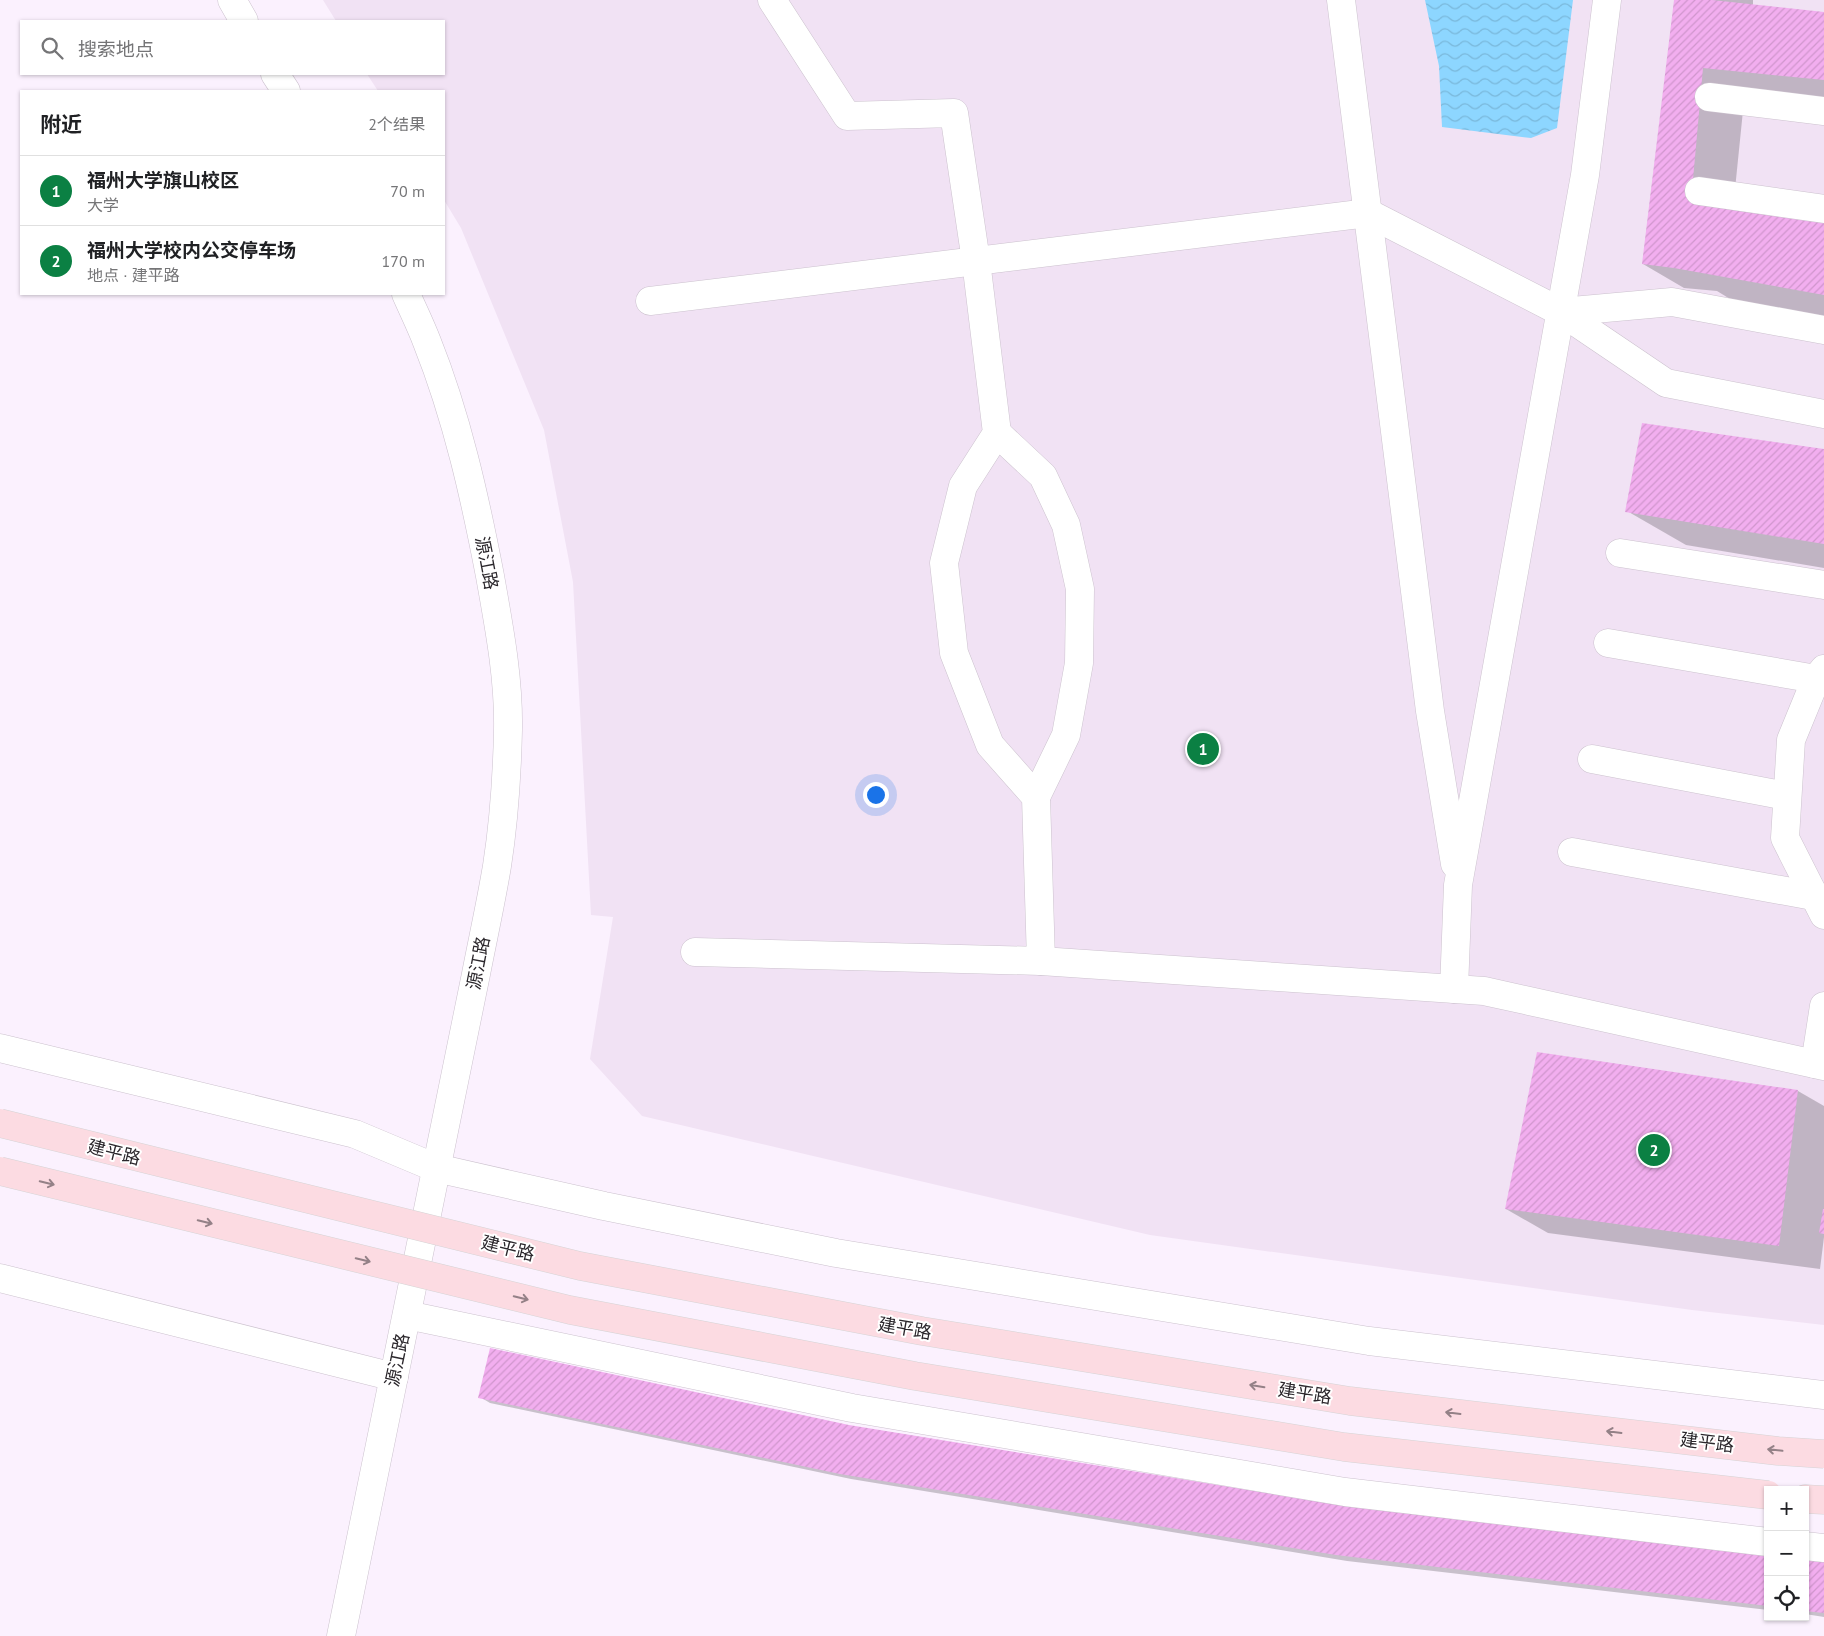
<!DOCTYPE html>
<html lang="zh">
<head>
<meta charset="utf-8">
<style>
	:root { --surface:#fff; --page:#f2f2f2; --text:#202124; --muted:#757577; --line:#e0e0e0; --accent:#0b8043 }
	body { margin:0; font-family:"PT Sans","Noto Sans SC",sans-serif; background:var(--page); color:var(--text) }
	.controls { position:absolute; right:15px; bottom:15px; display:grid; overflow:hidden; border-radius:0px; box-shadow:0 1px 4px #0004 }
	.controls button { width:45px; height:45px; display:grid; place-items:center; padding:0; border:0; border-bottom:1px solid var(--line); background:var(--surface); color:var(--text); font:25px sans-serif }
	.you { position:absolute; left:875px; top:794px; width:18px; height:18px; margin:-12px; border:4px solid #fff; border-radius:50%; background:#1a73e8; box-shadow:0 0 0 8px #1a73e833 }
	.badge { display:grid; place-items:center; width:32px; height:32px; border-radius:50%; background:var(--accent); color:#fff; font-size:16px; font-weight:700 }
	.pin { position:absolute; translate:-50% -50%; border:2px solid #fff; box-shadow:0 1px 5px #0006 }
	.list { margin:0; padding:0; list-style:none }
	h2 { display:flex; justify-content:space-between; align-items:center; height:65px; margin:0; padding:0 20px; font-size:21px }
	h2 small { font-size:16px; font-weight:400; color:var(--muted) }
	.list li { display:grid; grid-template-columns:32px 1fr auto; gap:15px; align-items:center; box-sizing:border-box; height:70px; padding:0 20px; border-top:1px solid var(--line) }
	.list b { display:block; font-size:19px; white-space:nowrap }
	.list p { margin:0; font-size:16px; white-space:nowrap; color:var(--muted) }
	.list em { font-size:16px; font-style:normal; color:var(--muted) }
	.icon { flex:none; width:28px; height:28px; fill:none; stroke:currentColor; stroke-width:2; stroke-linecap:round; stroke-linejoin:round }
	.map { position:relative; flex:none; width:1824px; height:1636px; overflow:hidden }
	.search { position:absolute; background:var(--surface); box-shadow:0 1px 4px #0004; left:20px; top:20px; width:425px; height:55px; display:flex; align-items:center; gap:12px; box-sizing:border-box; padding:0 18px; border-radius:0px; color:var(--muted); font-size:19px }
	.panel { position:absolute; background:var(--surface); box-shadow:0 1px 4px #0004; left:20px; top:90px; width:425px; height:205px; border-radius:0px }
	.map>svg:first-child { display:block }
	.built { fill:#f1e2f4 }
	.water { fill:url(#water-waves) }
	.shadow { fill:#0003 }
	.building { fill:url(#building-hatch) }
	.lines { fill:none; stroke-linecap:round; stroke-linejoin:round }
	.minor-casing { stroke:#ccc2ce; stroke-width:29 }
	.major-casing { stroke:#d5d4d5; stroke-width:29 }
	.minor { stroke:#fff; stroke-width:28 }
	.major { stroke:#fcdbe2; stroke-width:28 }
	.major-bridge-casing { stroke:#d5d4d5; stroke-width:29; stroke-linecap:butt }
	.major-bridge { stroke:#fcdbe2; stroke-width:28 }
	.oneway { stroke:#948187 }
	.labels { text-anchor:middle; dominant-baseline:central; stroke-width:4; stroke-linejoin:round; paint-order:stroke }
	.street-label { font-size:18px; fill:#2b272c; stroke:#fff }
</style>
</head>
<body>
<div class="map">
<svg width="1824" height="1636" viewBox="0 0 1824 1636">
	<defs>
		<pattern id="water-waves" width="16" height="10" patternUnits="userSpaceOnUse" patternTransform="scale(1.25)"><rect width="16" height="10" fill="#8dd6ff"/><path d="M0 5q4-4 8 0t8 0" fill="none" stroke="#7ab8db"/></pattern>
		<pattern id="building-hatch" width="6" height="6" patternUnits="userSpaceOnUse" patternTransform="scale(1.25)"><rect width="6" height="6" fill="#f2aeef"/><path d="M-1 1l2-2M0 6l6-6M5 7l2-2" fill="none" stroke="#d096cd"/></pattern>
	</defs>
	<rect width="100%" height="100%" fill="#fbf1fe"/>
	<path class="built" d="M323 0H1824V1325L1692 1310 1150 1235 642 1116 590 1059 613 917 591 915 573 582 544 430 461 228 444 200V91H378L367 74H444V21H336Z"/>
	<path class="water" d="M1425 0H1573L1557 128 1531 138 1442 127 1439 66Z"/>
	<g class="shadow">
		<path d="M1675 0H1753V6L1824 13V108L1745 91 1733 209 1824 222V318L1735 302 1717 291 1684 288 1643 264Z"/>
		<path d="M1824 451V568L1686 545 1627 511Z"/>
		<path d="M1538 1053 1798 1091 1824 1106V1237L1820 1269 1548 1233 1506 1209Z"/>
		<path d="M480 1397 848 1426 1341 1506 1768 1556V1610L1347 1561 851 1479 490 1403Z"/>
		<path d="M1805 1561 1824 1563V1617L1805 1614Z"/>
	</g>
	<g class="building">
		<path d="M1674 0H1712L1824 12V80L1703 68 1691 202 1824 221V295L1674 268 1642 264Z"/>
		<path d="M1642 423 1824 449V544L1625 512Z"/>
		<path d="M1537 1052 1798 1090 1779 1246 1505 1209Z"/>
		<path d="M1823 1209H1824V1234L1819 1233Z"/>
		<path d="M490 1348 849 1425 1341 1505 1768 1555V1606L1336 1555 840 1474 478 1398Z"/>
		<path d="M1805 1560 1824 1562V1613L1805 1611Z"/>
	</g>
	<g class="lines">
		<g class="minor-casing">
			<g id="minor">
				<path d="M232 0 244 21"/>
				<path d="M772 0 847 116 954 113 976 261 997 433 963 486 944 563 954 653 990 745 1036 797 1041 961"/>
				<path d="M1341 0 1430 711 1455 864"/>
				<path d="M275 74 286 91"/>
				<path d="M1709 97 1824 111"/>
				<path d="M1699 191 1824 209"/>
				<path d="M650 301 1368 213 1561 312 1666 383 1824 414"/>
				<path d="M1561 312 1672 302 1824 330"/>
				<path d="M997 433 1043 476 1066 525 1080 589 1079 663 1066 735 1036 797"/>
				<path d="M1620 553 1824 585"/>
				<path d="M1608 643 1816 679"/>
				<path d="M1824 669 1816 679 1791 740 1785 838 1824 915"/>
				<path d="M1592 759 1787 796"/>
				<path d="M1572 852 1824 898"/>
				<path d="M695 952 1041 961 1484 991 1824 1066"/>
				<path d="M1454 989 1458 885 1585 175 1607 0"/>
				<path d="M0 1048 355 1134 436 1168 604 1206 836 1253 1369 1341 1824 1395"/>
				<path d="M1815 1064 1824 1006"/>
				<path d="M0 1278 394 1377"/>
				<path d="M407 1315 852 1408 1345 1492 1768 1542"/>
				<path d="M1805 1546 1824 1548"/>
				<path d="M341 1636 476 974C483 938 491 902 497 866 504 821 507 775 508 730 509 678 499 627 490 576 475 498 457 417 427 342 421 326 413 310 406 294"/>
			</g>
		</g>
		<g class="major-casing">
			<path id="major" d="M1805 1499 1824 1500"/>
		</g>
		<use href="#minor" class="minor"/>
		<use href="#major" class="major"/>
		<g class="major-bridge-casing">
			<g id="major-bridge">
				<path d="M0 1123 580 1266 922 1331 1350 1401 1778 1451 1824 1454"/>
				<path d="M0 1171 570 1310 915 1376 1344 1447 1768 1495"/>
			</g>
		</g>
		<use href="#major-bridge" class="major-bridge"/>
	</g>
	<defs><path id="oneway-shaft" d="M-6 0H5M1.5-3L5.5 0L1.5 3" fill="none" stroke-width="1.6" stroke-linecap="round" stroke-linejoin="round" transform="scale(1.25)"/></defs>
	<g class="oneway">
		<use href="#oneway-shaft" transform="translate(47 1183) rotate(14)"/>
		<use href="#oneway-shaft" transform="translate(205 1222) rotate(14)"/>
		<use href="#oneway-shaft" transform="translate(363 1260) rotate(14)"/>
		<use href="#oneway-shaft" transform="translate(521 1298) rotate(14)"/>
		<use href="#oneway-shaft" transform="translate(1257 1386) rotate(-171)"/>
		<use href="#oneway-shaft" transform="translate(1453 1413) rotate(-173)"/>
		<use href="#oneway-shaft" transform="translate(1614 1432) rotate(-173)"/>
		<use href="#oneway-shaft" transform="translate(1775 1450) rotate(-174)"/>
	</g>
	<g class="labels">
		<g class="street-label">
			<text transform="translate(487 563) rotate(79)">源江路</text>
			<text transform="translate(478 963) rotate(-79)">源江路</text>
			<text transform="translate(114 1152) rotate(14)">建平路</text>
			<text transform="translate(508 1248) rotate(14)">建平路</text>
			<text transform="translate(905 1328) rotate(10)">建平路</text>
			<text transform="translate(397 1360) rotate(-78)">源江路</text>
			<text transform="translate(1305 1393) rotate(9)">建平路</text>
			<text transform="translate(1707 1442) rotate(7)">建平路</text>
		</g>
	</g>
</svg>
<div class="controls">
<button>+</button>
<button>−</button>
<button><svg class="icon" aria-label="locate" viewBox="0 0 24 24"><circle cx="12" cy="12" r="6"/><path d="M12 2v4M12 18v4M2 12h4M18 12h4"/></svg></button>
</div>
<div class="you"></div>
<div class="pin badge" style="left:1203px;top:749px">1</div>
<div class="pin badge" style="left:1654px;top:1150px">2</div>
<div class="search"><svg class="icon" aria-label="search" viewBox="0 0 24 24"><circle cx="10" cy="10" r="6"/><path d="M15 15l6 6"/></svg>搜索地点</div>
<section class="panel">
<h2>附近<small>2个结果</small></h2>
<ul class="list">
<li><span class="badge">1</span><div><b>福州大学旗山校区</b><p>大学</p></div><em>70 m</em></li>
<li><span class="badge">2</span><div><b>福州大学校内公交停车场</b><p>地点 · 建平路</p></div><em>170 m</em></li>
</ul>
</section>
</div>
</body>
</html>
